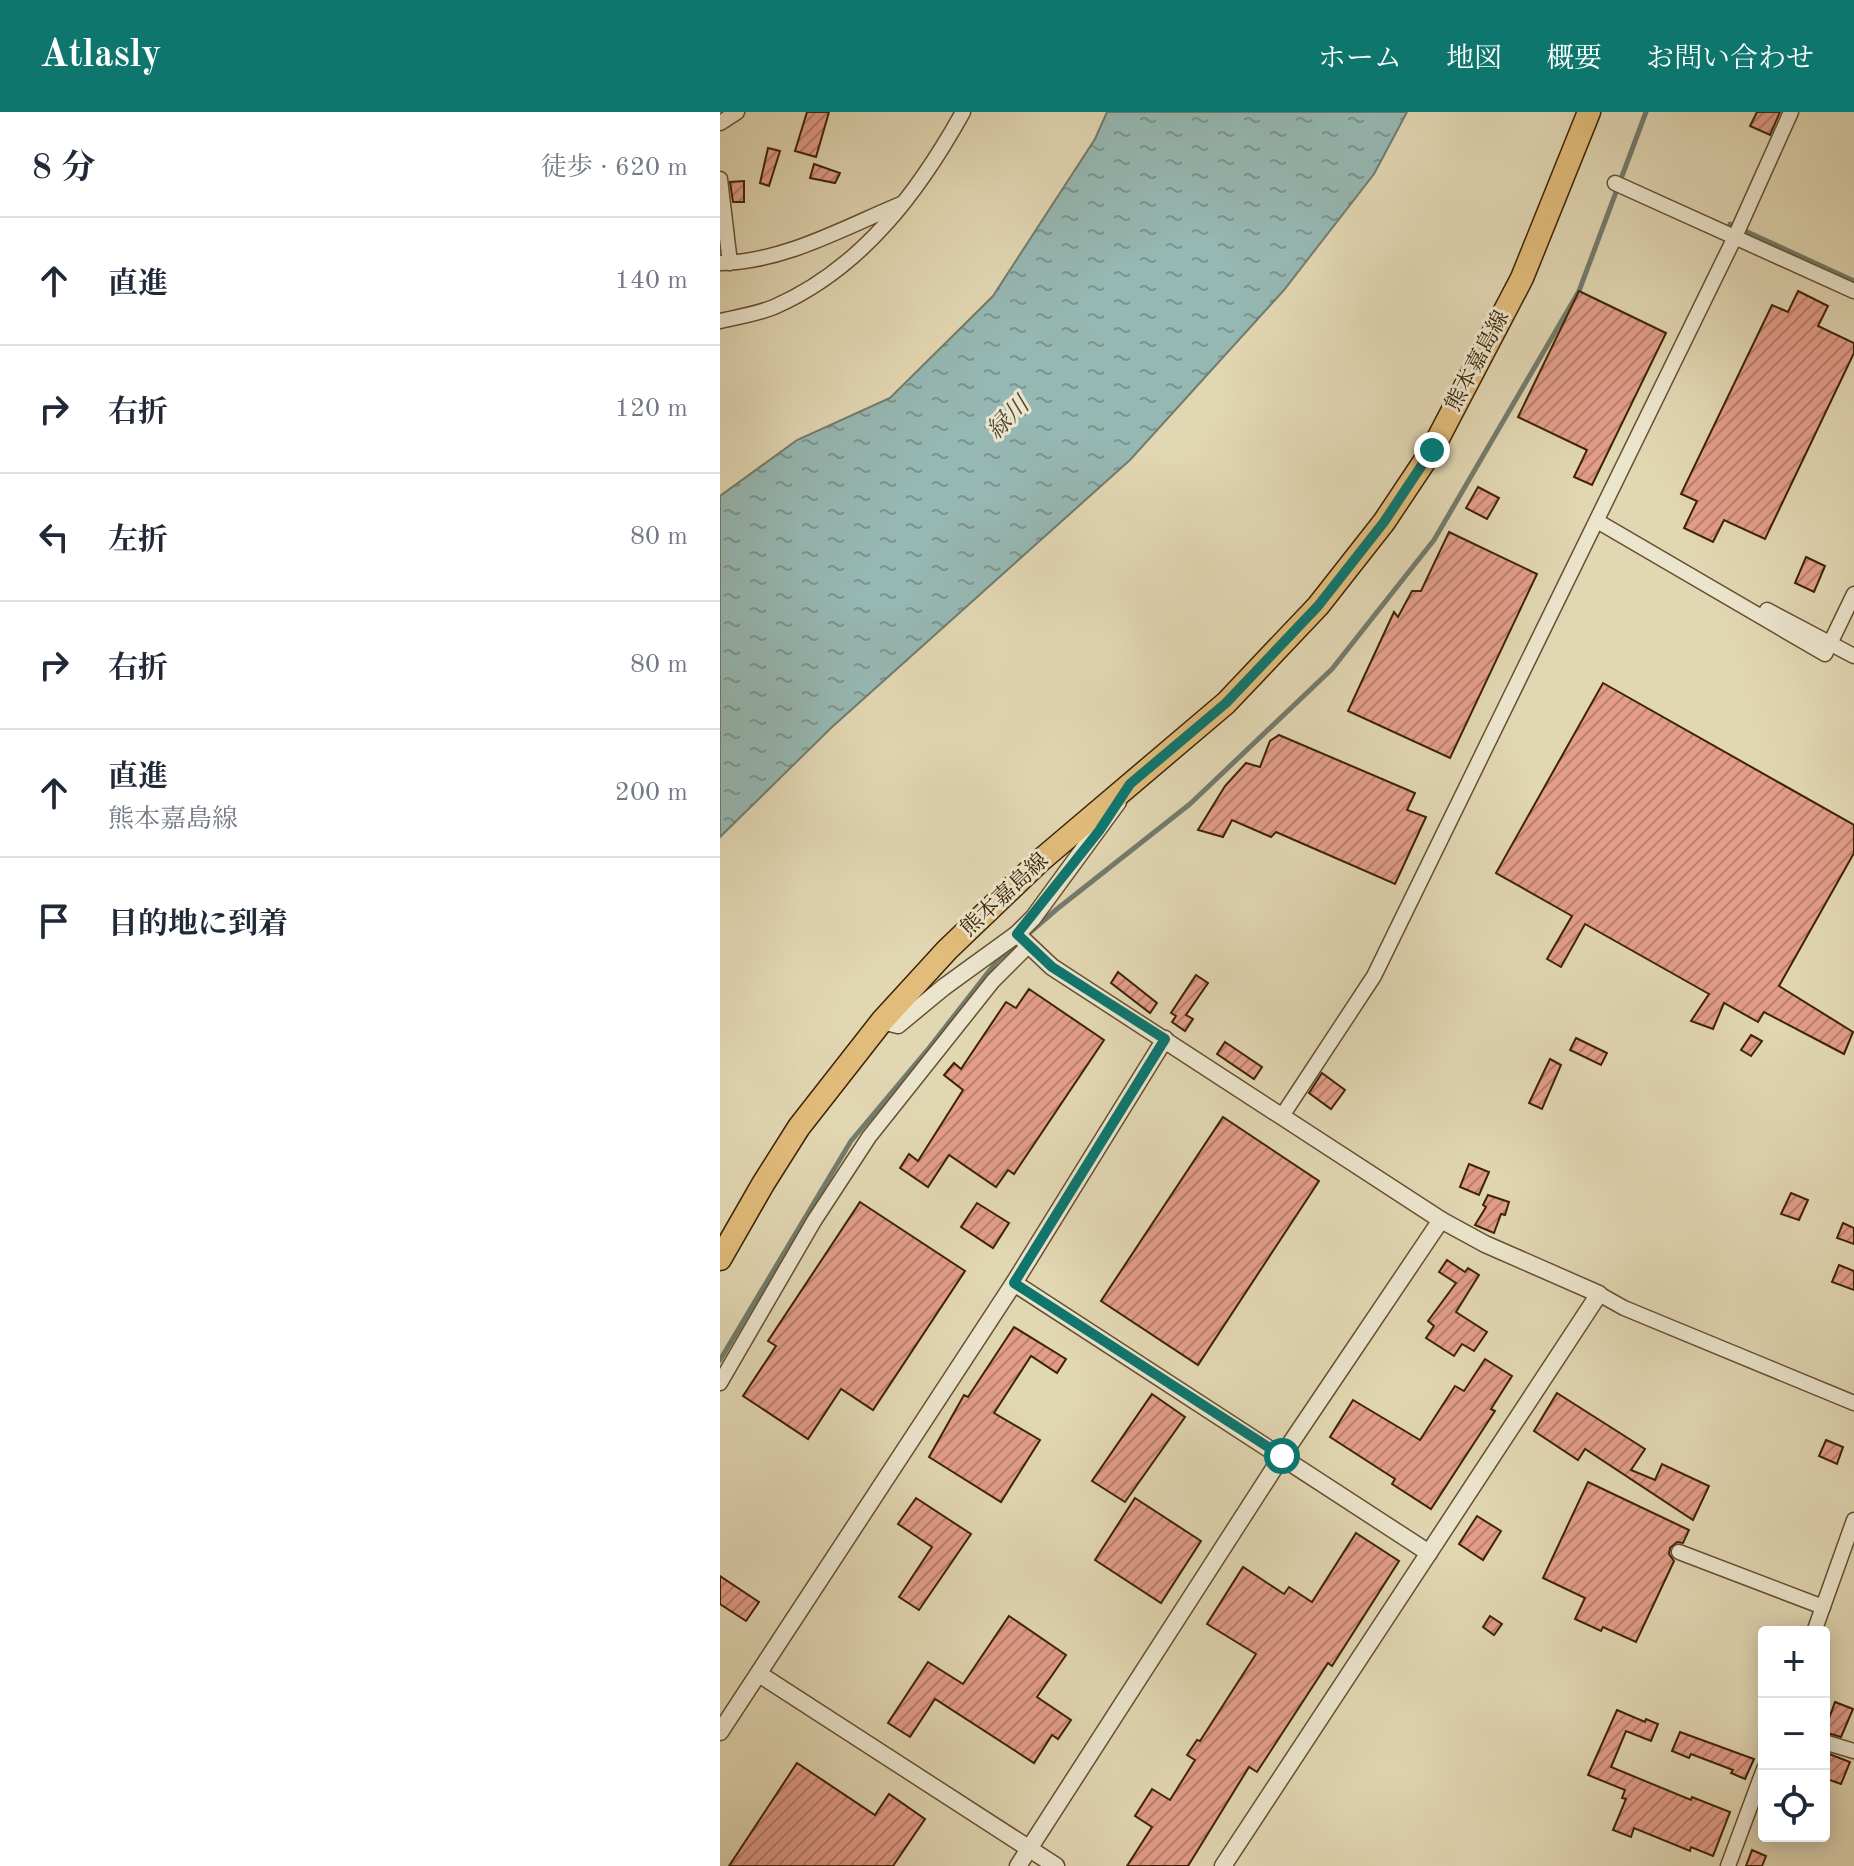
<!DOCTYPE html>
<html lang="ja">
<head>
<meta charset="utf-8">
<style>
	:root { --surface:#fff; --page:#f6f6f7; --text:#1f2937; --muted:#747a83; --line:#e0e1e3; --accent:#0f766e }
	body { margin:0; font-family:"Old Standard TT","Noto Serif JP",serif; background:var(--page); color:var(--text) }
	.controls { position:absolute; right:24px; bottom:24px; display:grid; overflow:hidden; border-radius:8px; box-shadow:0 4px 20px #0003 }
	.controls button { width:72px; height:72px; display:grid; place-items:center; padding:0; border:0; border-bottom:2px solid var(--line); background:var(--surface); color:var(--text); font:40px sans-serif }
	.stop { position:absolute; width:24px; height:24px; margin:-18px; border:6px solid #0f766e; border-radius:50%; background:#fff }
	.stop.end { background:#0f766e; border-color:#fff; box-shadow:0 2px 8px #0008 }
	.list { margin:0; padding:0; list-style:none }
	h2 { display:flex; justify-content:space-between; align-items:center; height:104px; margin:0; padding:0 32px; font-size:34px }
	h2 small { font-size:26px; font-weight:400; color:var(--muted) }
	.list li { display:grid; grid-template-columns:52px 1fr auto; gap:24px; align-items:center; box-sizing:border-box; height:128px; padding:0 32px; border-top:2px solid var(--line) }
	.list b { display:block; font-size:30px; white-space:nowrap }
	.list p { margin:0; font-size:26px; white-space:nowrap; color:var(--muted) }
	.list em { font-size:26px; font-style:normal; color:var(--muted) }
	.icon { flex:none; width:44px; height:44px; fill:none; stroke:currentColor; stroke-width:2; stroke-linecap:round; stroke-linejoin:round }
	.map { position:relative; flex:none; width:1134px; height:1754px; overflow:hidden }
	header { display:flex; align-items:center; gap:48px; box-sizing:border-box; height:112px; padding:0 40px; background:var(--accent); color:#fff }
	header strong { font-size:38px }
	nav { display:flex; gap:44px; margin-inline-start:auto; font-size:28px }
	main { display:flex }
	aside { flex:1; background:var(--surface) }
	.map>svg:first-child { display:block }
	.water { fill:url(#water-ripples); stroke:#727c6d; stroke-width:2 }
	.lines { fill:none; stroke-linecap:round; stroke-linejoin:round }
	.stream { stroke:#727c6d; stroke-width:5 }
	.building { fill:url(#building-hatch); stroke:#3d2305; stroke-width:2 }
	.minor-casing { stroke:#665030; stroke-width:17 }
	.tertiary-casing { stroke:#665030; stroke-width:19 }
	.primary-casing { stroke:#3d2305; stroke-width:25 }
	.minor { stroke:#ece5ce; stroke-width:14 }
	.tertiary { stroke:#ece5ce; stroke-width:16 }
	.primary { stroke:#e1bc7a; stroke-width:22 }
	.route { stroke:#0f766e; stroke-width:10 }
	.labels { text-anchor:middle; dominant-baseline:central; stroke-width:6; stroke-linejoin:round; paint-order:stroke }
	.street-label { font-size:22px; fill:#3d2305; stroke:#ece5ce }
	.water-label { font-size:24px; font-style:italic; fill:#534830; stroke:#ece5ce }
</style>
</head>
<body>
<header>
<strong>Atlasly</strong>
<nav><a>ホーム</a><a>地図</a><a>概要</a><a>お問い合わせ</a></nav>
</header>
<main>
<aside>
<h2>8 分<small>徒歩 · 620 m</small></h2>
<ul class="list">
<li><svg class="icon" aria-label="ahead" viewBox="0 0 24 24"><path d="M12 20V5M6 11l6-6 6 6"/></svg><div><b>直進</b></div><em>140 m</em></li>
<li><svg class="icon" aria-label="right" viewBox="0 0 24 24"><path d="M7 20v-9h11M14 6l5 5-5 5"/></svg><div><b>右折</b></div><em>120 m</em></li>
<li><svg class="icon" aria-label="left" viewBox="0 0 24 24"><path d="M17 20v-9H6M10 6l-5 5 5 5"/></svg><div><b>左折</b></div><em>80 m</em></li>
<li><svg class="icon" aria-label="right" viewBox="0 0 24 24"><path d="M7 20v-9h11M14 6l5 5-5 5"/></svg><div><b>右折</b></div><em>80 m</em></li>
<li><svg class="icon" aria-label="ahead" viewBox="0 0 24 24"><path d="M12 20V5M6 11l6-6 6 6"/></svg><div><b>直進</b><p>熊本嘉島線</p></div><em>200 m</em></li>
<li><svg class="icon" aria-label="arrive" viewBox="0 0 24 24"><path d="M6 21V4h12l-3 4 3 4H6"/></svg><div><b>目的地に到着</b></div></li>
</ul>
</aside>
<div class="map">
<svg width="1134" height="1754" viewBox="0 0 1134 1754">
	<defs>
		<pattern id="water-ripples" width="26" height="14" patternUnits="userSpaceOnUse" patternTransform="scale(2)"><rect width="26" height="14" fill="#96b8b3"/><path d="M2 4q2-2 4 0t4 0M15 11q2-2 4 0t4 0" fill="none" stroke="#7c9590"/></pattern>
		<pattern id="building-hatch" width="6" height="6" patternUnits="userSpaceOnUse" patternTransform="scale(2)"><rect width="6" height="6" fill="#e39d89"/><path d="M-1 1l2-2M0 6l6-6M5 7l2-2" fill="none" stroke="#b9806e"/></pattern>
	</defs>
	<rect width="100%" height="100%" fill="#e2d7b3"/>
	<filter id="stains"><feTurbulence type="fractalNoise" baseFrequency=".0025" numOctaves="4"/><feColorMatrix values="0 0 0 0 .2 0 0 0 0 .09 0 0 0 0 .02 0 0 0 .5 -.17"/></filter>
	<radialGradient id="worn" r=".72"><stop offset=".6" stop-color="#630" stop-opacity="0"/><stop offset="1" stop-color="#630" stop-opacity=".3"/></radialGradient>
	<path class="water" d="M387 0H687L654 62 564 178 410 348 111 616 0 725V384L77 328 170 286 273 184 375 27Z"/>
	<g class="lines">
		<g class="stream">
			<path d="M1010 112 1134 169"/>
			<path d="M0 1248 131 1029 209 936 277 849 337 797 470 692 612 557 714 428 859 179 926 0"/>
		</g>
	</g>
	<g class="building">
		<path d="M87 0H109L96 45 75 39Z"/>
		<path d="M1037 0H1060L1050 23 1030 14Z"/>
		<path d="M48 36 60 39 49 74 40 71Z"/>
		<path d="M94 52 120 61 115 71 90 66Z"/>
		<path d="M24 69V90H13L10 70Z"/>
		<path d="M859 179 946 221 872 373 854 365 867 338 798 305Z"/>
		<path d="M1078 179 1108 194 1098 214 1134 231V241L1045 427 1004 408 993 430 964 416 977 389 961 382 1052 193 1068 200Z"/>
		<path d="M758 375 779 386 767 407 746 396Z"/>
		<path d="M729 420 817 462 730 646 628 599 674 500 678 505 692 479H701Z"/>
		<path d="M1086 445 1105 454 1094 480 1075 471Z"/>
		<path d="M883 571 1134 713V741L1059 874 1133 920 1124 942 1044 900 1038 910 1004 891 993 917 971 909 989 882 865 812 841 855 827 847 852 804 776 761Z"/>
		<path d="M559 623 695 681 687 698 706 705 675 772 556 720 551 725 512 708 503 725 478 718 505 674 526 651 540 655 550 629Z"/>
		<path d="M398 860 437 891 430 901 391 871Z"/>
		<path d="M476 863 488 871 466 903 473 907 465 919 452 910 456 904 451 901Z"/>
		<path d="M309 877 384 928 294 1062 288 1058 276 1075 229 1043 208 1075 180 1056 189 1042 198 1049 243 978 224 963 234 951 241 957 286 890 296 896Z"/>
		<path d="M1031 923 1042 929 1031 944 1021 938Z"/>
		<path d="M856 926 887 941 881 953 850 938Z"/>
		<path d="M505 930 542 955 534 967 497 942Z"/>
		<path d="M830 947 841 953 822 997 809 991Z"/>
		<path d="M602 961 625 978 611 997 589 981Z"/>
		<path d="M503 1005 599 1069 478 1253 381 1189Z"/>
		<path d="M749 1052 769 1060 759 1083 740 1075Z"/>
		<path d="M1071 1081 1088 1088 1079 1108 1061 1102Z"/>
		<path d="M768 1083 789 1090 785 1103 781 1102 774 1121 755 1113 766 1095 763 1093Z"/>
		<path d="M140 1090 245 1159 153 1298 121 1277 88 1327 23 1284 56 1234 48 1229Z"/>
		<path d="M257 1091 289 1111 273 1136 241 1115Z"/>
		<path d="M1123 1111 1134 1116V1132L1117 1126Z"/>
		<path d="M727 1148 745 1160 748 1156 759 1163 736 1200 767 1220 754 1239 742 1232 734 1244 706 1226 714 1214 708 1209 736 1171 719 1160Z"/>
		<path d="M1119 1153 1134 1159V1178L1112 1170Z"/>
		<path d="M294 1215 346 1247 337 1261 311 1244 274 1301 320 1328 281 1390 209 1345 244 1283 248 1285Z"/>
		<path d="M765 1247 792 1264 771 1297 775 1299 711 1397 672 1372 675 1367 610 1325 633 1288 700 1328 735 1274 744 1279Z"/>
		<path d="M837 1281 925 1337 911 1358 935 1368 942 1352 989 1374 973 1408 865 1337 858 1348 814 1319Z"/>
		<path d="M432 1282 465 1305 405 1390 372 1369Z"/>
		<path d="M1106 1328 1123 1335 1117 1352 1099 1344Z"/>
		<path d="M868 1370 969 1418 963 1431 957 1430 950 1436 949 1442 954 1449 916 1530 883 1515 881 1519 855 1507 865 1486 823 1466Z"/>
		<path d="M196 1386 251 1422 199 1498 179 1485 212 1435 178 1412Z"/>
		<path d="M415 1386 481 1429 441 1491 375 1448Z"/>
		<path d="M757 1404 781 1419 763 1448 739 1432Z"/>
		<path d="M636 1421 679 1449 612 1554 608 1551 537 1660 529 1655 468 1754H407L432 1715 415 1704 432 1677 450 1688 475 1648 467 1643 477 1628 480 1629 536 1542 487 1512 523 1455 564 1482 569 1475 592 1490Z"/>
		<path d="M0 1464 39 1490 26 1509 0 1492Z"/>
		<path d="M289 1504 346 1543 317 1585 351 1608 338 1627 332 1623 314 1651 215 1587 190 1625 168 1611 208 1550 243 1572Z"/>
		<path d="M770 1504 782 1512 774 1523 763 1515Z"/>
		<path d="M1115 1590 1133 1597 1121 1625 1104 1620Z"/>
		<path d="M897 1598 925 1610 926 1607 938 1612 931 1629 906 1619 891 1655 971 1688 972 1685 1010 1700 993 1744 971 1735 970 1739 914 1716 911 1725 893 1718 906 1687 902 1686 905 1678 868 1663Z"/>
		<path d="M960 1620 1034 1647 1025 1667 1011 1661 1013 1658 971 1642 969 1646 952 1639Z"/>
		<path d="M1104 1640 1130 1650 1121 1672 1104 1666Z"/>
		<path d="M77 1651 155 1703 169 1682 205 1707 173 1754H9Z"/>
		<path d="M1032 1738 1046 1744 1042 1754H1026Z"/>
	</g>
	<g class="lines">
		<g class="minor-casing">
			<g id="minor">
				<path d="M0 11 17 0"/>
				<path d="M0 67 10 151"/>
				<path d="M895 71 1134 179"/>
				<path d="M0 151C64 150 123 116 181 92"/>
				<path d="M0 209C17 205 37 202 54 195 141 157 198 81 243 0"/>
				<path d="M877 409 1105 542 1134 482"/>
				<path d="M1047 498 1134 544"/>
				<path d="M562 1004 654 864 1014 127 1071 0"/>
				<path d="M879 1182 904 1196 1134 1291"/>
				<path d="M0 1271 94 1109 149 1025 273 869 309 833"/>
				<path d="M959 1440 1103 1495"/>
				<path d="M1094 1520 1134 1408"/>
				<path d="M1104 1630 1134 1639"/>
				<path d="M1008 1754 1044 1657"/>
			</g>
		</g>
		<g class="tertiary-casing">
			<g id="tertiary">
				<path d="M297 822 332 855 721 1108 765 1132 879 1182 503 1754"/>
				<path d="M162 909 178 913 224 875 297 822 313 806 398 690"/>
				<path d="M294 1171 709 1441"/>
				<path d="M39 1562 336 1754"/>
				<path d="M0 1620 294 1171 445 927"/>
				<path d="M298 1754 562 1344 721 1108"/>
			</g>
		</g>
		<g class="primary-casing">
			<path id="primary" d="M0 1147 43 1072 79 1015 162 909 227 838 321 748 506 591 598 494 664 410 712 338 802 166 869 0"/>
		</g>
		<use href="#minor" class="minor"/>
		<use href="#tertiary" class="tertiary"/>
		<use href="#primary" class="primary"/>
	</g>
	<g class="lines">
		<path class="route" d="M562 1344 294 1171 445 927 332 855 297 822 379 719 410 672 506 591 598 494 664 410 712 338"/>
	</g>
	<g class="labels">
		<g class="street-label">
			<text transform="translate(758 249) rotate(-62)">熊本嘉島線</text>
			<text transform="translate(285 783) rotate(-43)">熊本嘉島線</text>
		</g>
		<g class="water-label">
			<text transform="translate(289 307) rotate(-45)">緑川</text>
		</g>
	</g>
	<rect width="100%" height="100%" filter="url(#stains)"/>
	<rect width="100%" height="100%" fill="url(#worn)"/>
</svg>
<div class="controls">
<button>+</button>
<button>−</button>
<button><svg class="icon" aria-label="locate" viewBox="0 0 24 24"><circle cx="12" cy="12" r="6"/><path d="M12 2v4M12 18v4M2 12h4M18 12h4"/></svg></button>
</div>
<div class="stop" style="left:562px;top:1344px"></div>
<div class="stop end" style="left:712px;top:338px"></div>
</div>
</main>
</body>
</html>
